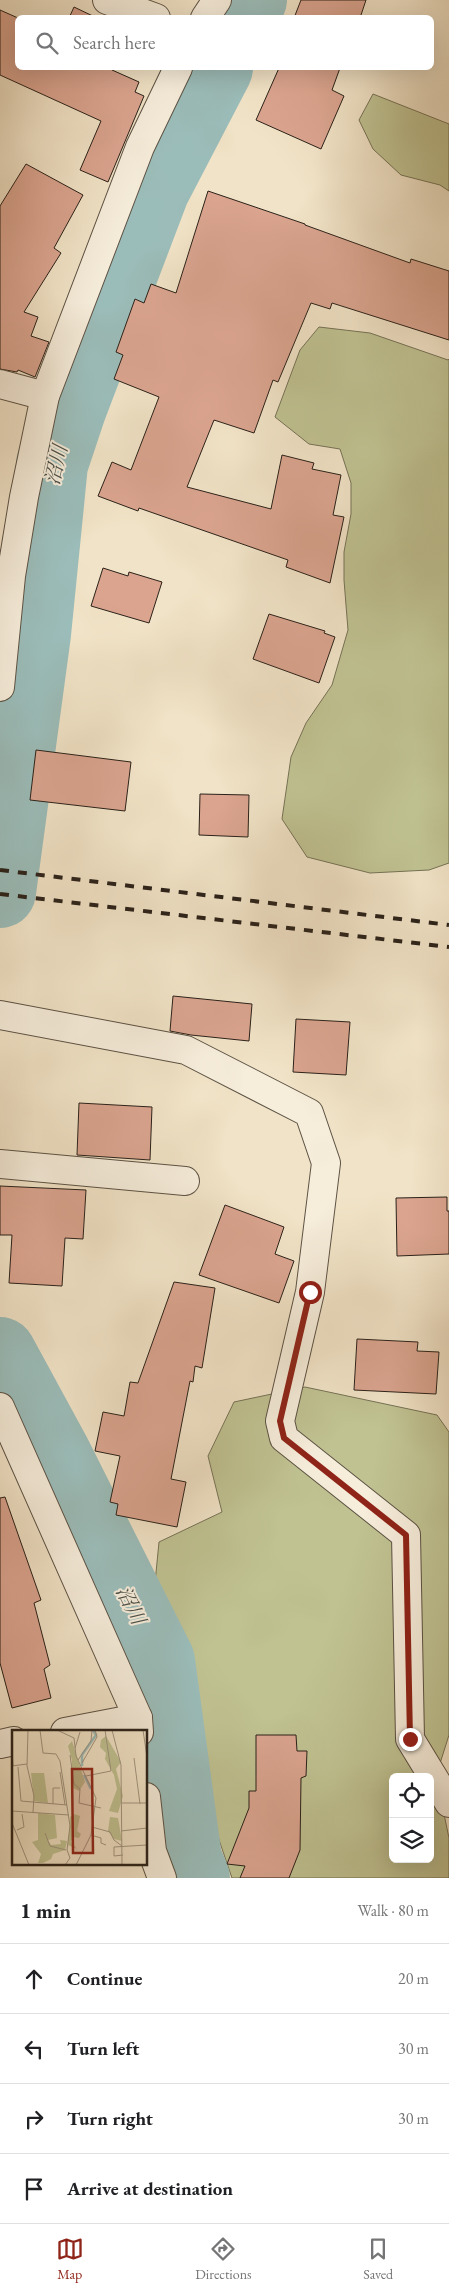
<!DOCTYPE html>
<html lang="en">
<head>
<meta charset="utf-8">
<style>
	:root { --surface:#fff; --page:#f2f2f2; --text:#202124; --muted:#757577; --line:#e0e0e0; --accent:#8f2418 }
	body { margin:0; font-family:"EB Garamond","Noto Serif JP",serif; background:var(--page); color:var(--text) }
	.controls { position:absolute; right:15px; bottom:15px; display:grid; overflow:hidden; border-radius:8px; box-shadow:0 5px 20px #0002 }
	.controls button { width:45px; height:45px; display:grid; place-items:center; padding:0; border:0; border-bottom:1px solid var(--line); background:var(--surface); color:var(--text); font:25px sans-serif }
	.stop { position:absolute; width:15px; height:15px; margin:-11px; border:4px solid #8f2418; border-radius:50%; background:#fff }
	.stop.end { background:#8f2418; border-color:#fff; box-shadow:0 1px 5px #0008 }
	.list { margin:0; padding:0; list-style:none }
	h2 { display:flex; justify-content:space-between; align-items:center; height:65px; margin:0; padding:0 20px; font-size:21px }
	h2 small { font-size:16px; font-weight:400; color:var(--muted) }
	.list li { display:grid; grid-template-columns:32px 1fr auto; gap:15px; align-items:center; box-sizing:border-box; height:70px; padding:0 20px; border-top:1px solid var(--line) }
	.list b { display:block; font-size:19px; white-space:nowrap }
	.list em { font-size:16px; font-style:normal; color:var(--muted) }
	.icon { flex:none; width:28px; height:28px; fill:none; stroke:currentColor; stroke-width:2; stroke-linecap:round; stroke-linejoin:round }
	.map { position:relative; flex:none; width:449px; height:1878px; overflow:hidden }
	.search { position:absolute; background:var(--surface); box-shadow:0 5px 20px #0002; left:15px; right:15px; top:15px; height:55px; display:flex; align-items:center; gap:12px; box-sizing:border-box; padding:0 18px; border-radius:8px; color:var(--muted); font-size:19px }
	.sheet { height:345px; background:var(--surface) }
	nav { display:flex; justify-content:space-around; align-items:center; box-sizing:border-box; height:70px; border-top:1px solid var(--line); background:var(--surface); font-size:14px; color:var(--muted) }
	nav a { display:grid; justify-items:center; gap:2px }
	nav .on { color:var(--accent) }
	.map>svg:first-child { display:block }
	.green { fill:#c0c292; stroke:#757256; fill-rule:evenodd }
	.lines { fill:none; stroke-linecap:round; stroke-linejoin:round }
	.river { stroke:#9bbdba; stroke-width:72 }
	.building { fill:#daa48f; stroke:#2a2119 }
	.street-casing { stroke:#5c5244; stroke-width:30 }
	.street { stroke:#f6eddb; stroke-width:28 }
	.rail { stroke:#2a2119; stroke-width:4; stroke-dasharray:9 9; stroke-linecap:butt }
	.route { stroke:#8f2418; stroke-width:6 }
	.labels { text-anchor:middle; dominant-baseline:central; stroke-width:4; stroke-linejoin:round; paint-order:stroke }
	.water-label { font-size:20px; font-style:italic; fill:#4c5049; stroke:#f6eddb }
	.inset-river { fill:none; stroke:#9bbdba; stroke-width:2.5 }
	.inset-road { fill:none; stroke:#a19581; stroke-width:1 }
	.view { fill:#8f2418; fill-opacity:0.15; stroke:#8f2418; stroke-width:2.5 }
	.inset-edge { fill:none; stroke:#2a2119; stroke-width:2.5 }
</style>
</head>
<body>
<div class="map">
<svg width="449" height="1878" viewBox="0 0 449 1878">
	<rect width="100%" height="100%" fill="#f1e3c7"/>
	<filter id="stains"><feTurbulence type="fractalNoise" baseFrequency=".004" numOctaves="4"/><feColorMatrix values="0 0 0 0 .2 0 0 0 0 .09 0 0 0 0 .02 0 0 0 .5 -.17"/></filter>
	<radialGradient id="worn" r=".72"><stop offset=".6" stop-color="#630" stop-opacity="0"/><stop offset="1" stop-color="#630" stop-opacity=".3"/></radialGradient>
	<g class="green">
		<path d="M373 94 449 124V191L440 185 401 175 373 149 359 120Z"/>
		<path d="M319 327 370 333 448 360 449 359V863L429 870 370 873 307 857 282 819 291 757 306 723 332 685 348 630 344 580V552L351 514V483L340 449 309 444 275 417 300 350Z"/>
		<path d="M305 1387 437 1415 449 1432V1735L436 1776 449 1838V1878H232L201 1787 198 1697 154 1593 159 1542 222 1512 208 1456 234 1402ZM393 1777H430V1859H393Z"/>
	</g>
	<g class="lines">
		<g class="river">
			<path d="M242 18 251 0"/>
			<path d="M0 892 35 634 52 464 70 410 154 189 217 68"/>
			<path d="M0 1353 55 1454 159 1661 186 1859 194 1878"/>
		</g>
	</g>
	<g class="building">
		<path d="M301 0H366L360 18H294Z"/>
		<path d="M74 7 97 18H69Z"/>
		<path d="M0 10 18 18V68H113L112 70 139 82 135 92 144 96 108 182 80 170 101 121 0 75Z"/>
		<path d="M279 68H340L332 90 344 96 321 149 256 120Z"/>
		<path d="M26 164 83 195 54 248 61 253 24 312 38 317 31 336 49 342 35 377 18 370 17 372 0 369V206Z"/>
		<path d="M208 191 305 224V225L410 263 411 259 449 271V340L332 303 330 309 311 303 278 382 273 380 254 433 214 420 187 487 271 509 282 455 314 463 312 469 341 475 333 515 344 517 330 583 286 567 288 560 139 508 138 511 98 496 112 462 131 470 159 397 114 379 123 355 116 352 135 299 144 303 151 284 176 293Z"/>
		<path d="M103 568 128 576 129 572 162 582 149 623 91 606Z"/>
		<path d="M269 614 325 631 324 633 335 637 319 683 253 659Z"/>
		<path d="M36 750 131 762 125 811 30 800Z"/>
		<path d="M200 794 249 795 248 837 199 835Z"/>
		<path d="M173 996 252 1004 249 1041 191 1035 170 1031Z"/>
		<path d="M296 1019 350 1022 346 1075 293 1072Z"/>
		<path d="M79 1103 152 1107 150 1160 77 1155Z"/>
		<path d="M0 1186 86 1190 83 1239 65 1238 62 1286 9 1283 12 1235H0Z"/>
		<path d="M447 1197V1211H449V1254L397 1256 396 1198Z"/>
		<path d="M225 1205 284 1227 275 1254 294 1261 279 1303 199 1275Z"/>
		<path d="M174 1282 215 1288 202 1368 195 1366 193 1382 190 1381 171 1479 186 1482 177 1527 116 1515 118 1504 110 1502 120 1456 95 1451 103 1412 124 1416 130 1382 138 1383Z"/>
		<path d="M357 1339 418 1342 417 1351 439 1352 436 1394 354 1390Z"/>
		<path d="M5 1497 41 1600 34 1603 50 1665 44 1669 51 1698 12 1708 0 1663V1498Z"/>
		<path d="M256 1735H296L297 1751H307L306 1776 301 1778 300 1850 289 1878H240L245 1866 227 1864 249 1808V1791H256Z"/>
	</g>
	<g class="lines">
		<g class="street-casing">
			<g id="street">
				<path d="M107 0 156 18"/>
				<path d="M205 18 217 0"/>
				<path d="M0 384 45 396"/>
				<path d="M0 687 11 576 24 497 45 396 140 147 178 68"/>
				<path d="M0 1015 186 1050 309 1113 326 1163 310 1292 280 1421 284 1438 406 1535 410 1739 449 1803"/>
				<path d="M0 1164 185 1181"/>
				<path d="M0 1407 138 1718 139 1732"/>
				<path d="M65 1732 138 1718"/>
				<path d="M0 1744 14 1741"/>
				<path d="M146 1797 152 1851 162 1878"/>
			</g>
		</g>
		<use href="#street" class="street"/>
		<g class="rail">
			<path d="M0 870 449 925"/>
			<path d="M0 894 449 947"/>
		</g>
	</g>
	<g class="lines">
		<path class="route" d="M310 1292 280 1421 284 1438 406 1535 410 1739"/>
	</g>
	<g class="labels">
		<g class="water-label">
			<text transform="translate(56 465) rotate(-77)">沼川</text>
			<text transform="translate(131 1605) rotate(63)">沼川</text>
		</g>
	</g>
	<g transform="translate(12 1730)">
		<rect width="135" height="135" fill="#f1e3c7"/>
		<path d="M94 6 109 32 104 39 111 66 106 83 97 81 105 59 102 45 93 29 94 23 88 17 89 10ZM60 11 73 52 67 61 59 57 60 30 56 16ZM19 43H32L36 73 22 71ZM26 83 43 85 45 108 36 110 39 115 49 114 48 110 55 111 53 120 41 124 39 129 31 133H26L29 124 20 112 26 110ZM62 84 68 86 65 101 69 104 67 108 61 107 59 112 65 119 56 115 58 87ZM98 87 106 88 110 111 102 109 96 101Z" fill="#c0c292"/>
		<path class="inset-river" d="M70 36V25L84 5 81 0M72 45 79 59"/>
		<path class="inset-road" d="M16 0 15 36 22 66 21 82M28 0 31 23 44 24 48 31 58 96 55 120 58 128 53 135M45 0 62 8 64 26 84 68 79 105 64 135M100 0 109 35 110 135M131 0 135 27M63 18 68 2M0 21 1 36M58 25 62 54 68 59 67 73 89 78M122 28 128 74M66 30 79 11 80 0M70 33 85 7 83 0M0 36 15 34M6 37 9 71 55 75M48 42 53 75M74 46 99 41 93 0M110 73H135M41 74V58H48M0 81 57 85M0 93 17 135M80 97 98 102 102 110 110 116M5 100 12 97 10 84M109 101 135 98M33 103 38 116 54 120M79 105 89 108V113L94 115M111 125 102 126V117L135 115"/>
		<path class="view" d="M60 39H80L81 123H61Z"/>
		<rect width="135" height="135" class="inset-edge"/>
	</g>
	<rect width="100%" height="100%" filter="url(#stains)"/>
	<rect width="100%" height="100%" fill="url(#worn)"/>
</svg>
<div class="controls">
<button><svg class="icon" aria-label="locate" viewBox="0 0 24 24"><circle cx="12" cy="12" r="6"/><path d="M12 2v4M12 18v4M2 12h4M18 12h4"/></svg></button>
<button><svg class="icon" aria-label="layers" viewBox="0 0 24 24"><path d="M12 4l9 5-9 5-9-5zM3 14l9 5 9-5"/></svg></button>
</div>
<div class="stop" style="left:310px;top:1292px"></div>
<div class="stop end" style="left:410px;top:1739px"></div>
<div class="search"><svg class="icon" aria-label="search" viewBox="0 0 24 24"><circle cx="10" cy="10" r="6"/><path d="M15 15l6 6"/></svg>Search here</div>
</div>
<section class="sheet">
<h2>1 min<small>Walk · 80 m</small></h2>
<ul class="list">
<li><svg class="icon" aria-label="ahead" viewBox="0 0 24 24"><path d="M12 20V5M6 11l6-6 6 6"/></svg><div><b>Continue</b></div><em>20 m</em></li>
<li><svg class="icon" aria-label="left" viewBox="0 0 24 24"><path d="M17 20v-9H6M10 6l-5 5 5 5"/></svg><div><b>Turn left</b></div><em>30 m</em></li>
<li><svg class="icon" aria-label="right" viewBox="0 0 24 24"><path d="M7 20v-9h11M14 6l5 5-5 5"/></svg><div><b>Turn right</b></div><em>30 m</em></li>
<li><svg class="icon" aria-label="arrive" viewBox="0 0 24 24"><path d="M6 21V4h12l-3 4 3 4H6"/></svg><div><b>Arrive at destination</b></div></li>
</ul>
</section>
<nav>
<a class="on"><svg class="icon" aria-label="map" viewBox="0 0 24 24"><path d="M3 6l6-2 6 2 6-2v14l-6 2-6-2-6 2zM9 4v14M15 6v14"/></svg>Map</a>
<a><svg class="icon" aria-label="directions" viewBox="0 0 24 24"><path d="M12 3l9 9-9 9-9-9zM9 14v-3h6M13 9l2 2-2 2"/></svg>Directions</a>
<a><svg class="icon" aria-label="saved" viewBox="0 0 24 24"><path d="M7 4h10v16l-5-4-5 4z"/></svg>Saved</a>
</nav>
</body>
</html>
